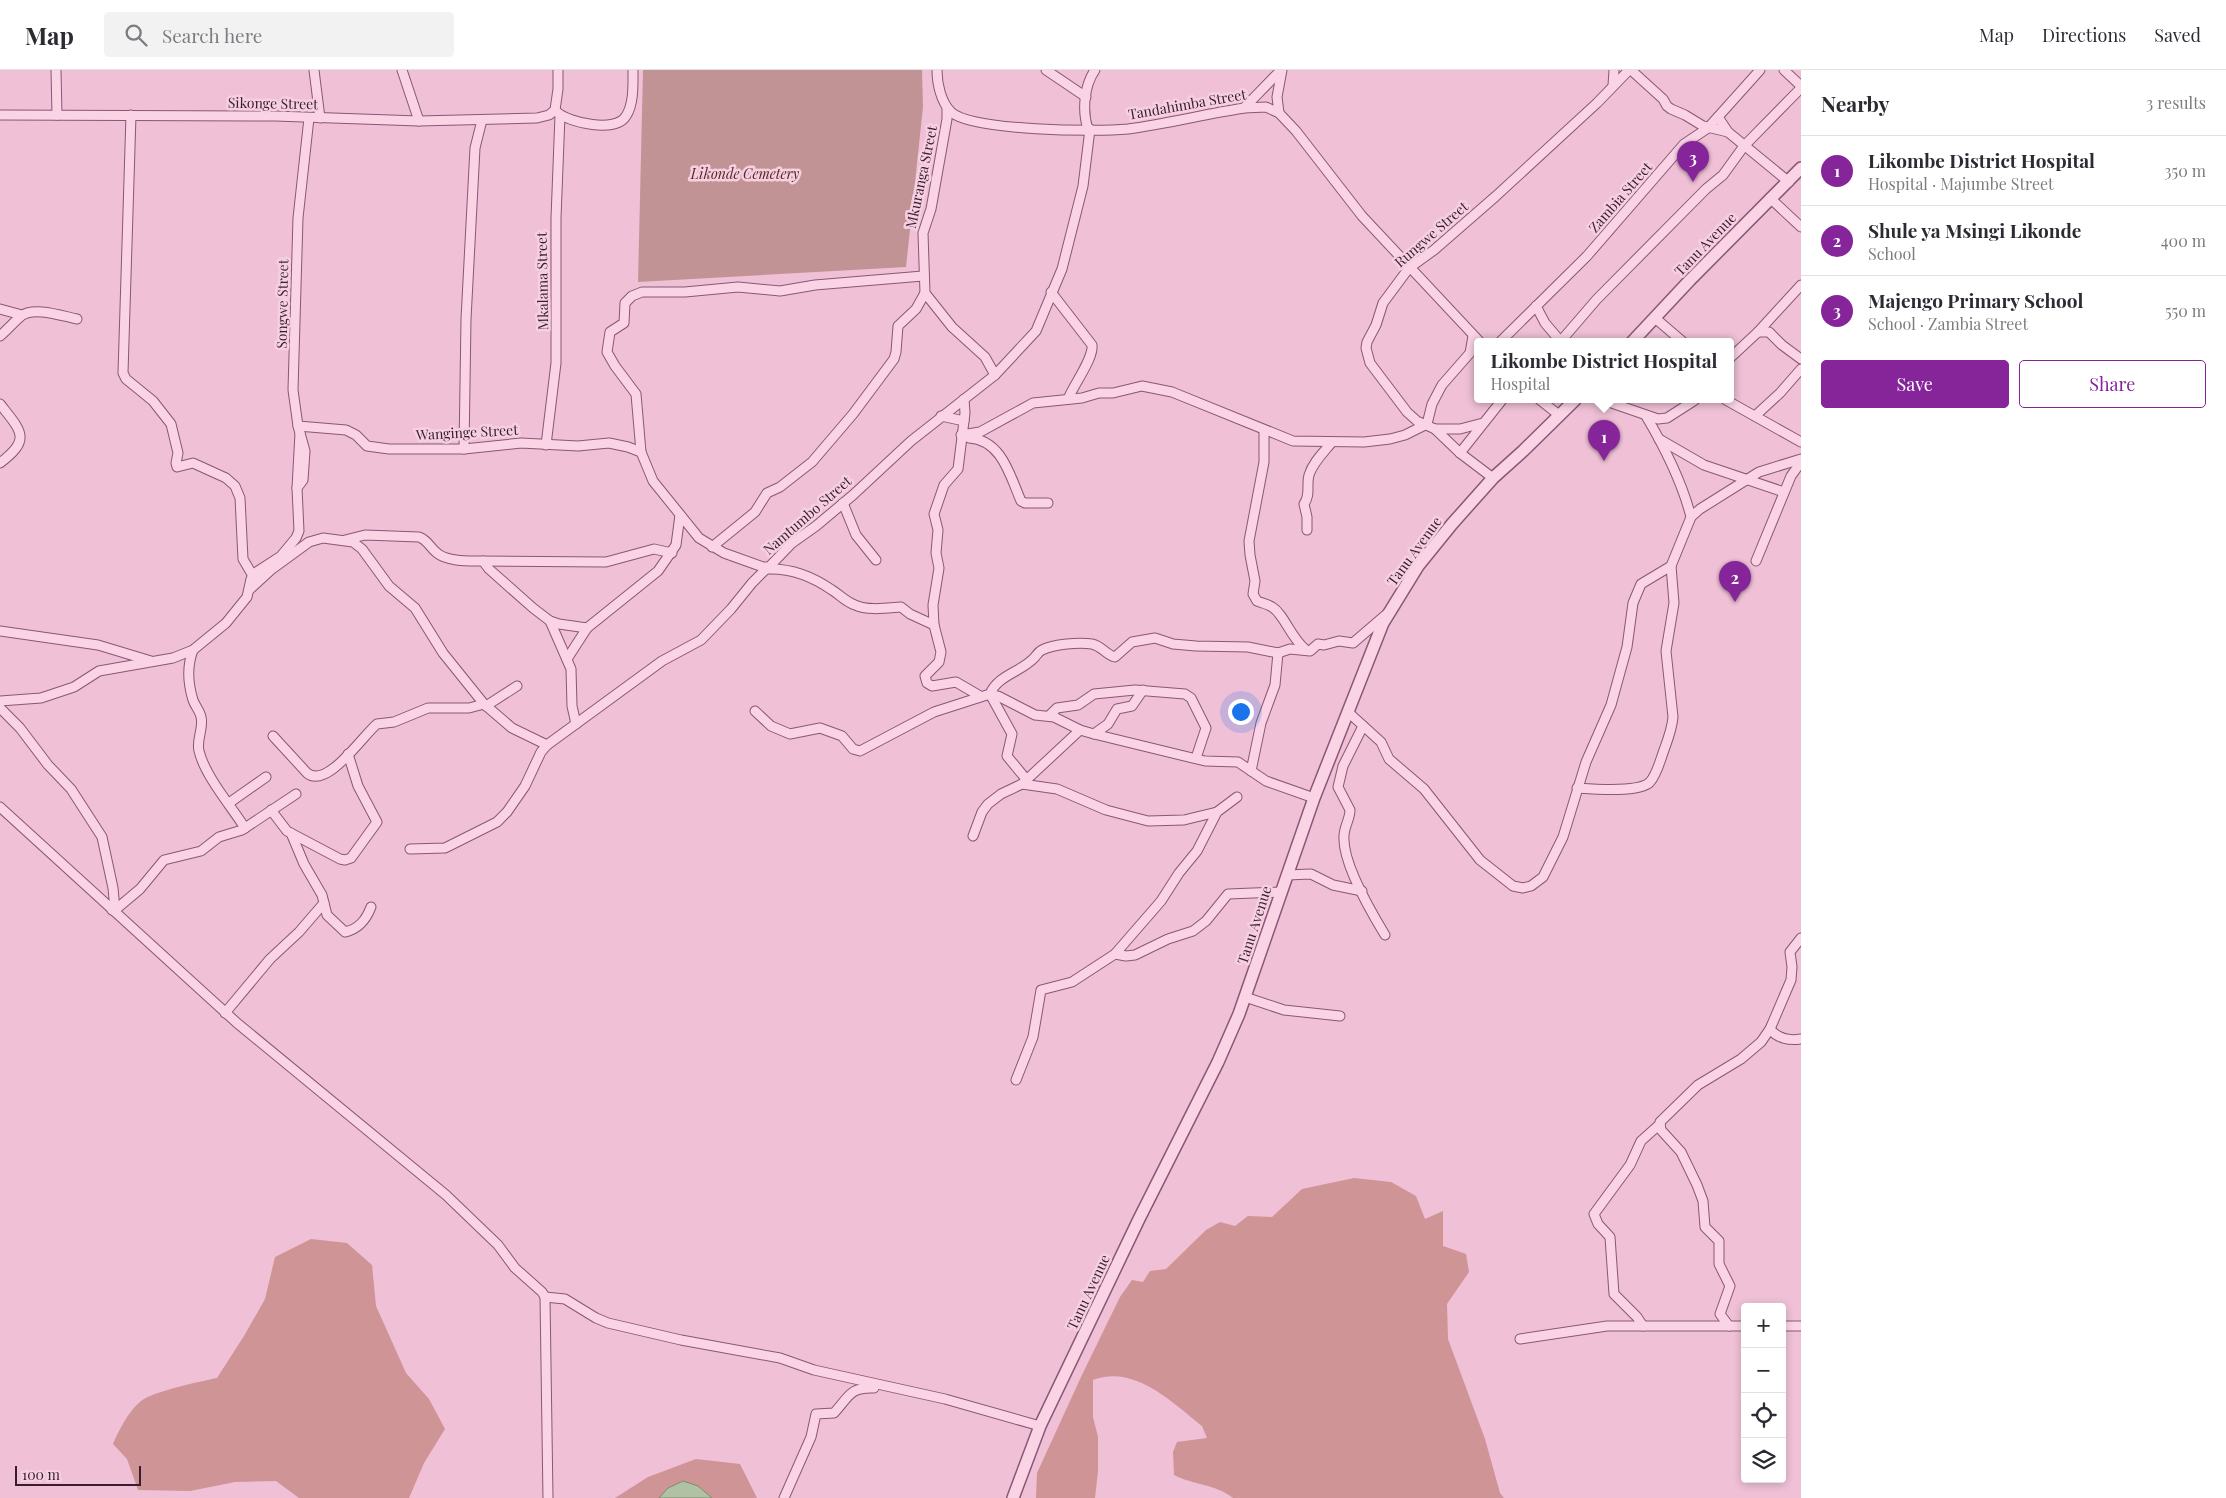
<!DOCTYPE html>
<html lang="en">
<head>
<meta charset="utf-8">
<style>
	:root { --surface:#fff; --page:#f2f2f3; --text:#2b2b33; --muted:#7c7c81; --line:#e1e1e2; --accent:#86259a }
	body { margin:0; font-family:"Playfair Display",serif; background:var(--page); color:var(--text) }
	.controls { position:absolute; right:15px; bottom:15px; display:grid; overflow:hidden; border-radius:5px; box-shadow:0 2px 8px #0003 }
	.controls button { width:45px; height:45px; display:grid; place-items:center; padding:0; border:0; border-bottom:1px solid var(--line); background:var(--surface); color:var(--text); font:25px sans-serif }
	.scale { position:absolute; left:15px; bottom:12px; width:126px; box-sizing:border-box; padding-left:5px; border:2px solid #381c2f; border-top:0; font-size:14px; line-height:18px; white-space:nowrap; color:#381c2f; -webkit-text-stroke:4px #f6d0e1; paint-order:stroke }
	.you { position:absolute; left:1240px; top:641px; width:18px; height:18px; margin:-12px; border:4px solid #fff; border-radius:50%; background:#1a73e8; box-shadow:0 0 0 8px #1a73e833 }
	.badge { display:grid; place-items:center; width:32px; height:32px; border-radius:50%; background:var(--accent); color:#fff; font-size:16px; font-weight:700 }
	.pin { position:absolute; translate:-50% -41px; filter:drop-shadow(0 1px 2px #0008) }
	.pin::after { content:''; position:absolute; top:26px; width:18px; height:15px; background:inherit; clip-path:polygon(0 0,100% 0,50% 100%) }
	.popup { position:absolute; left:1474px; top:268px; width:260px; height:65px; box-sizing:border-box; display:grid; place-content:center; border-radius:5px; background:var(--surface); filter:drop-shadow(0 1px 4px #0005); font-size:16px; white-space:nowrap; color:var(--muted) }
	.popup b { font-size:19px; color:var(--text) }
	.popup::after { content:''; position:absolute; left:50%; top:100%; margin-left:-10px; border:10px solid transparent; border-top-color:var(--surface) }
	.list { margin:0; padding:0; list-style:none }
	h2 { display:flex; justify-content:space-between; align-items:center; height:65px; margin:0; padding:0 20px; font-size:21px }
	h2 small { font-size:16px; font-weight:400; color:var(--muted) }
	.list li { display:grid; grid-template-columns:32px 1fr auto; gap:15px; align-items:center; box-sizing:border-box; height:70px; padding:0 20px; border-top:1px solid var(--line) }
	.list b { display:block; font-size:19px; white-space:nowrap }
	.list p { margin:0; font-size:16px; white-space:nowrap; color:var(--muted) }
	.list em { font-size:16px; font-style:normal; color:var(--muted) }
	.actions { display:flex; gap:10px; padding:15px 20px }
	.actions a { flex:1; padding:11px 0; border:1px solid var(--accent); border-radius:5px; text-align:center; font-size:18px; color:var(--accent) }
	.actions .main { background:var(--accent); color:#fff }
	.icon { flex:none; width:28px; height:28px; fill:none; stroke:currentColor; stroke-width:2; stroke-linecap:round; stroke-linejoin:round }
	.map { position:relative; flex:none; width:1801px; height:1428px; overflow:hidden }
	header { display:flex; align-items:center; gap:30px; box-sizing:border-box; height:70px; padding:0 25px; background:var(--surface); border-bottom:1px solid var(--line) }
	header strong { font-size:24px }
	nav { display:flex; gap:28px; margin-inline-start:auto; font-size:18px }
	.search { width:350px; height:45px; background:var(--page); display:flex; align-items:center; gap:12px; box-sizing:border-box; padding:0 18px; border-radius:5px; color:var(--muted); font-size:19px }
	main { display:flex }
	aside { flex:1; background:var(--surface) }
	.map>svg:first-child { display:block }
	.green { fill:#ce9496 }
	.cemetery { fill:#c29395 }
	.water { fill:#b1c1a3; stroke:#798f6a }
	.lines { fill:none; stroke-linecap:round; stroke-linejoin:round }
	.minor-casing { stroke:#895777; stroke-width:11 }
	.tertiary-casing { stroke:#895777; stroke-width:14 }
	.minor { stroke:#fad3e5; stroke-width:9 }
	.tertiary { stroke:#fad3e5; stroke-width:11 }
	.labels { text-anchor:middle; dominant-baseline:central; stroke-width:5; stroke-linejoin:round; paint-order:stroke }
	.street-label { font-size:14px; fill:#381c2f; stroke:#f6d0e1 }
	.park-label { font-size:14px; font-style:italic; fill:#552722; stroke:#f6d0e1 }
</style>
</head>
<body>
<header>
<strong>Map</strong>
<div class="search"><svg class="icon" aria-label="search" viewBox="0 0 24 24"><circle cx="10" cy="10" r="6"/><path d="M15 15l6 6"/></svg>Search here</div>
<nav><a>Map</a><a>Directions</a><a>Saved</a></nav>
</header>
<main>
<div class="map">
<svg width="1801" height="1428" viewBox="0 0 1801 1428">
	<rect width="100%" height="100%" fill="#efc0d6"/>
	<g class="green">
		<path d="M1354 1108 1391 1112 1416 1126 1425 1149 1443 1141V1176L1466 1184 1469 1202 1447 1234 1448 1269 1485 1369 1500 1423 1504 1428H1233C1216 1414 1193 1415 1174 1405L1173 1382 1177 1372 1207 1368 1202 1356C1172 1332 1134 1294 1093 1310V1347L1098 1367V1401L1095 1428H1036L1037 1403 1081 1307 1120 1227 1132 1210 1143 1212 1150 1201 1166 1199 1206 1160 1220 1152 1235 1156 1248 1146 1272 1147 1302 1119Z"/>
		<path d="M311 1169 347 1173 372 1195 376 1236 406 1303 429 1329 445 1359 424 1393 409 1428H299L276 1411 235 1412 190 1421 138 1420 127 1389 113 1374C119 1360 130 1338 144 1329 160 1320 198 1312 217 1308L244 1266 265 1229 275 1187Z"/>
		<path d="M696 1389 740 1394 757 1428H615L648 1407Z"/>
	</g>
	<path class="cemetery" d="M643 0H922L923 37 906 197 638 212Z"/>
	<path class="water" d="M683 1411 698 1416 712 1428H659L668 1418Z"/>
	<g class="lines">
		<g class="minor-casing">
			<g id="minor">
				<path d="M56 0 57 45"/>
				<path d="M314 0 320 48"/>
				<path d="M402 0 419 51"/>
				<path d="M937 0C937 14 941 32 951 42 972 61 1097 62 1128 59 1166 54 1205 44 1244 38L1266 37 1279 43 1296 61 1362 146 1480 272"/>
				<path d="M1046 0 1086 27"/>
				<path d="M1631 0 1663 29 1667 36 1671 39 1685 45 1703 56 1728 62"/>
				<path d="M1784 0 1801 16"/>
				<path d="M1613 16 1614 0"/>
				<path d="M947 38V49L931 139 923 163 925 223 952 257 985 287 995 305"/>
				<path d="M1244 38 1281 0"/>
				<path d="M557 42C569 53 616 63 626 46 634 34 633 14 633 0"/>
				<path d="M1279 43 1277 27 1282 0"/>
				<path d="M0 45 275 46 419 51 537 48 549 45 555 40 558 19V0"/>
				<path d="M131 45 123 303 126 309 153 331 171 354 178 383 176 393 177 397 193 393 226 408 235 416 240 428 243 489 253 506"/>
				<path d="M1718 47 1728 62 1789 112"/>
				<path d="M1088 59C1082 41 1084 16 1095 0"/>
				<path d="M1770 128 1801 157"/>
				<path d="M923 206 815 215 780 221 738 217 685 222H642L632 226 625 233 624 253 610 262 607 282 615 296 636 324 641 382 653 411 699 468 724 483 763 497H769L792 473 816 456 853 425 911 371 995 305 1036 261 1062 199 1083 116 1090 59"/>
				<path d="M1051 222 1092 275C1094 288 1074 314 1068 329"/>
				<path d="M1536 236 1545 253 1561 272"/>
				<path d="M0 239 22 245"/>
				<path d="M1655 248 1683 272"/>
				<path d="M1758 262H1769L1782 275 1801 289"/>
				<path d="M0 266C7 260 14 252 21 246 34 236 62 246 77 249"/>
				<path d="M1500 272 1587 186 1684 74 1708 58 1760 0"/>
				<path d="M1560 272 1597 229 1706 119 1723 105 1744 76 1801 18"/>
				<path d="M1730 288 1758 262 1801 215"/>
				<path d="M1540 330 1559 345"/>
				<path d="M1603 330 1658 349 1667 348 1695 330"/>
				<path d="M1726 330 1801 372"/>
				<path d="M0 334C21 361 32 369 0 393"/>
				<path d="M941 346 964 351"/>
				<path d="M1646 346C1665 378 1682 412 1691 447"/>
				<path d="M1755 346 1780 323 1801 299"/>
				<path d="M298 356 346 360 356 365 367 376 389 379H464L521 373 578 376 609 373 628 377 641 382"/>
				<path d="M1435 359H1460L1483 353"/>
				<path d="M1264 360V392L1249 471 1250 485 1255 511 1253 524 1257 531C1261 533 1268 534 1272 537 1284 544 1291 568 1305 579"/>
				<path d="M961 365 980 362 1033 333 1082 328 1099 323H1113L1142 316 1172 322 1293 371 1364 372 1390 369 1405 365 1427 354 1432 334 1442 315 1470 283 1473 266"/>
				<path d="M969 368C1002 370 1010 406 1021 431L1025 433H1048"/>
				<path d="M1659 369 1704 395 1784 422"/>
				<path d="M546 375 556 293V148L560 45"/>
				<path d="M464 379 466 249 475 78 482 50"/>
				<path d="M1460 383 1502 330"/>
				<path d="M1493 408 1460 383 1435 359 1417 351 1407 342 1370 293 1366 278 1367 272 1376 255 1383 233 1409 198 1434 180 1496 126 1597 33 1629 0"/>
				<path d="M297 418 303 410 305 381 298 356 293 320 298 148 309 48"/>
				<path d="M843 433 856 465 876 490"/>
				<path d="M1307 460V447L1304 434C1311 424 1306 416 1309 405 1313 392 1324 382 1332 372"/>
				<path d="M345 470 365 465 419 467C428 470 430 478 437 483 446 491 466 491 477 491L606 492 654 479 672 483"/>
				<path d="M712 477 755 442 767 423 780 417 812 392 853 344 894 289 896 282 898 256 916 239 925 223"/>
				<path d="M483 491 489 499 533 538 550 551 559 554 587 558"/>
				<path d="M1756 491 1791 406 1801 392"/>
				<path d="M767 499C791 498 812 506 832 520 840 525 846 532 855 535 868 541 887 538 901 537L910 544 934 555 941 582 939 592 925 606 927 613 932 616 956 612 980 626"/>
				<path d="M249 520 272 499 309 472 323 468 353 472 362 479 389 516 415 538 443 583 484 634 512 658 547 675"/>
				<path d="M550 551 571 599 572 636 576 654"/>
				<path d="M934 555 933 535 939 498 936 483 938 460 934 444 944 415 958 399 965 343 964 329"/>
				<path d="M0 561 98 575 151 591"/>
				<path d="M193 580C187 596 188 614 193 630 195 636 200 641 201 647 204 658 196 670 199 681 205 706 231 736 245 758"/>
				<path d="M567 589 587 558 658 501 676 475 680 445"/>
				<path d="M0 631 41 628 74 617 99 601 173 588 193 580 226 553 247 527 251 509 255 503 281 486 296 468 299 461 297 418 300 363"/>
				<path d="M486 636 517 616"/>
				<path d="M0 638 20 658 48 695 71 719 102 767 113 818 115 840"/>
				<path d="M755 641 771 656 790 664 820 658 842 666 853 679 860 681 934 642 990 624 998 626 1035 645 1054 647 1080 660 1094 664 1205 691 1238 692 1266 711 1314 728"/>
				<path d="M1348 642 1381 672 1389 689 1424 719 1480 790 1513 816 1523 818 1531 816 1543 807 1563 767 1586 692 1611 635 1627 577 1633 533 1641 514 1671 496 1691 447 1700 439 1759 402 1801 389"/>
				<path d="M1049 646 1057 638 1078 635 1094 624 1135 620 1185 624 1191 628 1206 658 1196 688"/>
				<path d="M1363 656 1343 696 1338 717 1350 740C1350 749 1344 757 1344 766 1342 793 1371 842 1385 865"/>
				<path d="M1094 664 1108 654 1117 639 1132 636 1143 620"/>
				<path d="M273 666 307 703C327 720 364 664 377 654L394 652 428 638H469L484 634"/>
				<path d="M1251 701 1261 653 1275 615 1278 583"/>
				<path d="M1026 709 1007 686 1012 664 990 624C998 605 1021 602 1034 588 1037 585 1038 582 1042 580 1054 574 1079 572 1092 574 1102 576 1106 585 1115 587L1132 572 1155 568 1173 574 1196 576 1248 577 1278 583 1290 579 1310 581 1318 574 1324 575 1339 571 1353 573 1388 543"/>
				<path d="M1022 714 1057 719 1106 740 1148 751 1184 750 1217 742"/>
				<path d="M1577 718C1592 719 1639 723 1650 712 1657 704 1660 691 1664 680 1668 669 1672 659 1673 647L1666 581 1674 533 1671 496"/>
				<path d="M229 733 266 707"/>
				<path d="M0 737 237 953 446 1125 498 1175 515 1198 542 1222 545 1227 548 1428"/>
				<path d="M271 740 287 761 340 789 345 790 351 788 377 752 358 716 348 684"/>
				<path d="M291 763 304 794 322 825 327 845 345 862C359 859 366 850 371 837"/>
				<path d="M973 766 982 742 988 734 1001 724 1022 714 1080 660"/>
				<path d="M410 779 445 778 497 752 507 742 525 716 541 682 547 675 662 591 701 570 731 539 752 513 768 497"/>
				<path d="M1287 805 1311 804 1333 815 1362 821"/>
				<path d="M112 840H115L140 819 164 790 201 781 219 767 242 760 296 724"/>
				<path d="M1115 884 1126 886 1135 885 1168 869 1193 861 1206 851 1228 824 1281 822"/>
				<path d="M1245 927 1284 940 1340 946"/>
				<path d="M225 943 270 889 299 862 324 833"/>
				<path d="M1770 959C1777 968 1789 971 1801 969"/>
				<path d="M1016 1010 1033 967 1041 920 1072 912 1115 884 1161 831 1179 803 1197 781 1217 742 1237 727"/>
				<path d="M545 1227 565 1229 596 1248 608 1253 681 1270 780 1288 814 1300 945 1329 1040 1356"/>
				<path d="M1643 1256 1637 1247 1614 1224 1610 1167 1598 1154 1594 1144 1630 1095 1641 1071 1660 1054"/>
				<path d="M1729 1256 1720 1244 1730 1216 1719 1194V1171L1705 1157 1703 1131 1697 1115 1681 1082 1661 1060 1660 1052 1698 1015 1741 989 1761 972 1770 959 1791 910 1792 897 1790 882 1801 868"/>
				<path d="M1782 1256H1801"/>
				<path d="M1520 1269 1607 1256H1745"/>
				<path d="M784 1428 811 1367 816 1344 834 1343C849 1327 849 1317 874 1318"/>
			</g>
		</g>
		<g class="tertiary-casing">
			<g id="tertiary">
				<path d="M1632 272 1690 210 1801 98"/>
				<path d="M1013 1428 1040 1356 1139 1149 1218 992 1239 944 1314 728 1383 553 1418 496 1452 454 1493 408 1523 381 1575 330"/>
			</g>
		</g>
		<use href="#minor" class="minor"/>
		<use href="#tertiary" class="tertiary"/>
	</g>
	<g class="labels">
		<g class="street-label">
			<text transform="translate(273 33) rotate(1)">Sikonge Street</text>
			<text transform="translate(1187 34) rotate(-10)">Tandahimba Street</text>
			<text transform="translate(921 107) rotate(-78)">Mkuranga Street</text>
			<text transform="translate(1620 127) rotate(-49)">Zambia Street</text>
			<text transform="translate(1431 164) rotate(-41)">Rungwe Street</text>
			<text transform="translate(1705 174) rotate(-46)">Tanu Avenue</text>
			<text transform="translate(542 211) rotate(-91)">Mkalama Street</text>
			<text transform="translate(282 234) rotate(-89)">Songwe Street</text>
			<text transform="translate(467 362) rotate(-3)">Wanginge Street</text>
			<text transform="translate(807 445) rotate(-41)">Namtumbo Street</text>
			<text transform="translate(1414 481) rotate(-54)">Tanu Avenue</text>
			<text transform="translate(1254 855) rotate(-72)">Tanu Avenue</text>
			<text transform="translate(1088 1222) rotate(-65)">Tanu Avenue</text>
		</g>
		<g class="park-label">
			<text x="745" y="103">Likonde Cemetery</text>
		</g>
	</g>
</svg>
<div class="controls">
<button>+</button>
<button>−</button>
<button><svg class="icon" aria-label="locate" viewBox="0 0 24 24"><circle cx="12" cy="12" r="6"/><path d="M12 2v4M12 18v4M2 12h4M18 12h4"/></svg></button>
<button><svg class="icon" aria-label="layers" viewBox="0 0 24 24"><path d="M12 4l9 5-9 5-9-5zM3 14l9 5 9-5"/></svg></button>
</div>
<div class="scale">100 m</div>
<div class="you"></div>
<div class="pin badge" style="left:1604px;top:391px">1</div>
<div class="popup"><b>Likombe District Hospital</b>Hospital</div>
<div class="pin badge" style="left:1735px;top:532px">2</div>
<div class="pin badge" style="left:1693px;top:112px">3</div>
</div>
<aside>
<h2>Nearby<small>3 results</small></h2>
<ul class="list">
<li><span class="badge">1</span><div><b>Likombe District Hospital</b><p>Hospital · Majumbe Street</p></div><em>350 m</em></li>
<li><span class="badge">2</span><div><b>Shule ya Msingi Likonde</b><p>School</p></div><em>400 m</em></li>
<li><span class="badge">3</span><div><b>Majengo Primary School</b><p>School · Zambia Street</p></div><em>550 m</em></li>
</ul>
<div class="actions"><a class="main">Save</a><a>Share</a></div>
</aside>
</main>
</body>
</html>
